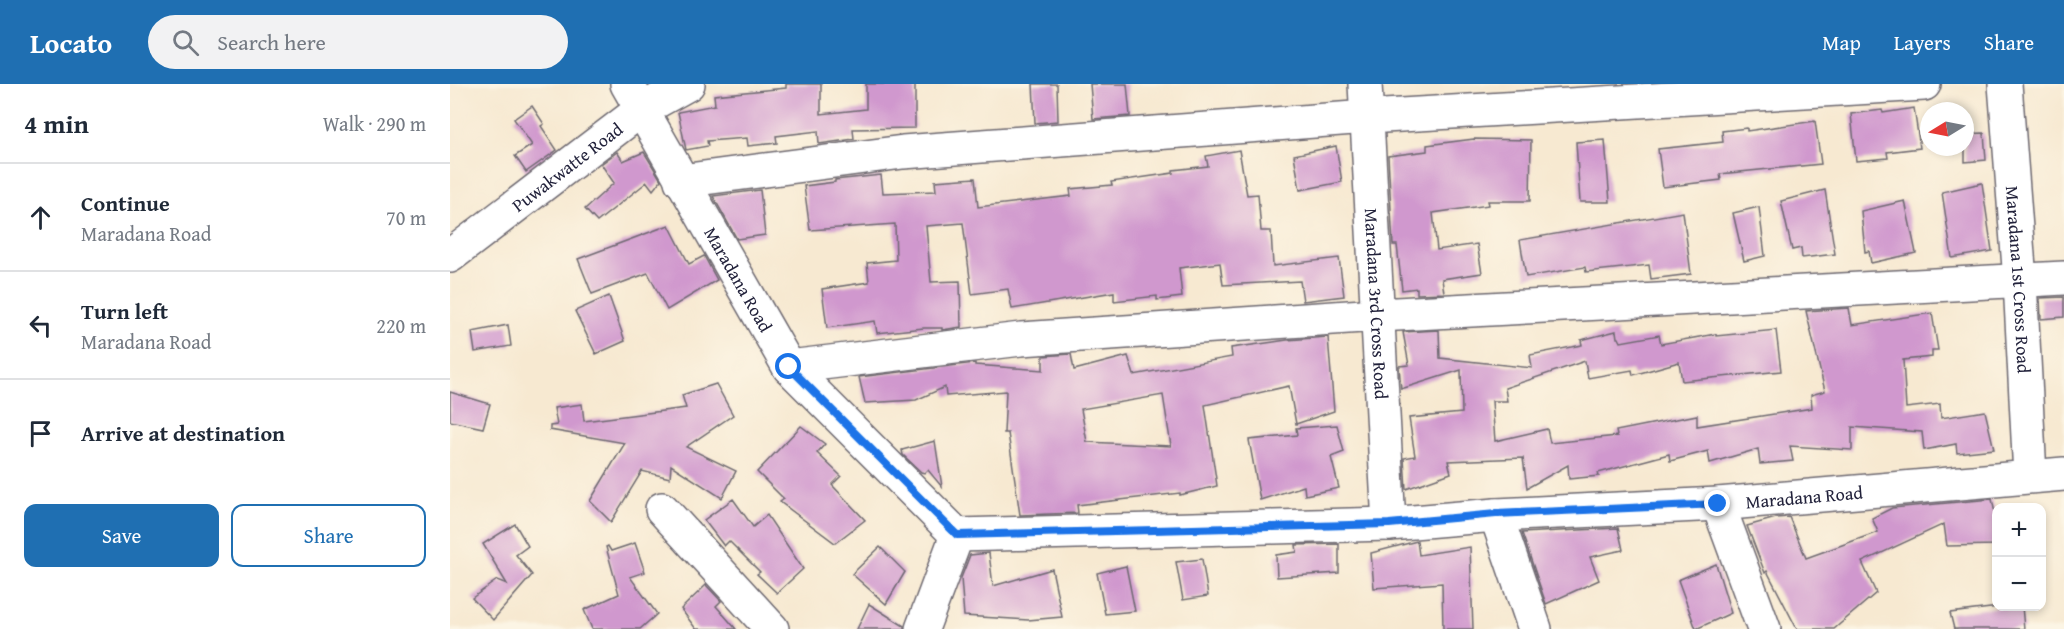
<!DOCTYPE html>
<html lang="en">
<head>
<meta charset="utf-8">
<style>
	:root { --surface:#fff; --page:#f2f2f3; --text:#1f2937; --muted:#747a83; --line:#e0e1e3; --accent:#1f6fb2 }
	body { margin:0; font-family:"Gentium Book Plus",serif; background:var(--page); color:var(--text) }
	.controls { position:absolute; right:18px; bottom:18px; display:grid; overflow:hidden; border-radius:12px; box-shadow:0 3px 9px #0003 }
	.controls button { width:54px; height:54px; display:grid; place-items:center; padding:0; border:0; border-bottom:2px solid var(--line); background:var(--surface); color:var(--text); font:30px sans-serif }
	.compass { position:absolute; left:1470px; top:18px; width:54px; height:54px; border-radius:50%; background:var(--surface); box-shadow:0 3px 9px #0003; rotate:260deg }
	.stop { position:absolute; width:18px; height:18px; margin:-14px; border:4px solid #1a73e8; border-radius:50%; background:#fff }
	.stop.end { background:#1a73e8; border-color:#fff; box-shadow:0 2px 6px #0008 }
	.list { margin:0; padding:0; list-style:none }
	h2 { display:flex; justify-content:space-between; align-items:center; height:78px; margin:0; padding:0 24px; font-size:26px }
	h2 small { font-size:20px; font-weight:400; color:var(--muted) }
	.list li { display:grid; grid-template-columns:39px 1fr auto; gap:18px; align-items:center; box-sizing:border-box; height:108px; padding:0 24px; border-top:2px solid var(--line) }
	.list b { display:block; font-size:22px; white-space:nowrap }
	.list p { margin:0; font-size:20px; white-space:nowrap; color:var(--muted) }
	.list em { font-size:20px; font-style:normal; color:var(--muted) }
	.actions { display:flex; gap:12px; padding:18px 24px }
	.actions a { flex:1; padding:14px 0; border:2px solid var(--accent); border-radius:12px; text-align:center; font-size:21px; color:var(--accent) }
	.actions .main { background:var(--accent); color:#fff }
	.icon { flex:none; width:33px; height:33px; fill:none; stroke:currentColor; stroke-width:2; stroke-linecap:round; stroke-linejoin:round }
	.map { position:relative; flex:none; width:1614px; height:545px; overflow:hidden }
	header { display:flex; align-items:center; gap:36px; box-sizing:border-box; height:84px; padding:0 30px; background:var(--accent); color:#fff }
	header strong { font-size:28px }
	nav { display:flex; gap:33px; margin-inline-start:auto; font-size:21px }
	.search { width:420px; height:54px; background:var(--page); display:flex; align-items:center; gap:15px; box-sizing:border-box; padding:0 21px; border-radius:33px; color:var(--muted); font-size:22px }
	main { display:flex }
	aside { flex:1; background:var(--surface) }
	.map>svg:first-child { display:block }
	.building { fill:#d098ce; fill-rule:evenodd }
	.lines { fill:none; stroke-linecap:round; stroke-linejoin:round }
	.minor-casing { stroke:#6d6870; stroke-width:36 }
	.minor { stroke:#fff; stroke-width:33 }
	.route { stroke:#1a73e8; stroke-width:8 }
	.labels { text-anchor:middle; dominant-baseline:central; stroke-width:4.5; stroke-linejoin:round; paint-order:stroke }
	.street-label { font-size:18px; fill:#22223b; stroke:#fcf5e5 }
</style>
</head>
<body>
<header>
<strong>Locato</strong>
<div class="search"><svg class="icon" aria-label="search" viewBox="0 0 24 24"><circle cx="10" cy="10" r="6"/><path d="M15 15l6 6"/></svg>Search here</div>
<nav><a>Map</a><a>Layers</a><a>Share</a></nav>
</header>
<main>
<aside>
<h2>4 min<small>Walk · 290 m</small></h2>
<ul class="list">
<li><svg class="icon" aria-label="ahead" viewBox="0 0 24 24"><path d="M12 20V5M6 11l6-6 6 6"/></svg><div><b>Continue</b><p>Maradana Road</p></div><em>70 m</em></li>
<li><svg class="icon" aria-label="left" viewBox="0 0 24 24"><path d="M17 20v-9H6M10 6l-5 5 5 5"/></svg><div><b>Turn left</b><p>Maradana Road</p></div><em>220 m</em></li>
<li><svg class="icon" aria-label="arrive" viewBox="0 0 24 24"><path d="M6 21V4h12l-3 4 3 4H6"/></svg><div><b>Arrive at destination</b></div></li>
</ul>
<div class="actions"><a class="main">Save</a><a>Share</a></div>
</aside>
<div class="map">
<svg width="1614" height="545" viewBox="0 0 1614 545">
	<rect width="100%" height="100%" fill="#fcf5e5"/>
	<filter id="ink" filterUnits="userSpaceOnUse"><feTurbulence type="fractalNoise" baseFrequency=".0167" numOctaves="2"/><feDisplacementMap in="SourceGraphic" scale="12" xChannelSelector="R" yChannelSelector="G"/><feConvolveMatrix kernelMatrix="1 2 1 2 8 2 1 2 1" color-interpolation-filters="sRGB"/></filter>
	<filter id="wash" filterUnits="userSpaceOnUse"><feTurbulence type="fractalNoise" baseFrequency=".008" numOctaves="4" result="noise"/><feDisplacementMap in="SourceGraphic" scale="24" xChannelSelector="R" yChannelSelector="G"/><feGaussianBlur stdDeviation="1.35" result="paint"/><feColorMatrix in="noise" values="0 0 0 0 0 0 0 0 0 0 0 0 0 0 0 0 0 1.4 0 .05"/><feComposite in="paint" operator="in"/></filter>
	<g filter="url(#wash)">
		<rect width="100%" height="100%" fill="#f7e9d1"/>
		<g id="blocks">
			<g class="building">
				<path d="M336 0H371V30L416 25V0H465V44L403 45 404 55 369 60 368 47 326 52 327 59 298 62 297 54 257 57 258 62 236 66 228 28 265 21 264 11 336 4Z"/>
				<path d="M583 0H607L608 37 585 39Z"/>
				<path d="M640 0H677L680 32 643 35Z"/>
				<path d="M82 22 94 40 91 42 107 66 76 88 65 72 82 61 64 35Z"/>
				<path d="M1464 24 1470 64 1437 68 1438 74 1406 77 1401 30 1432 26 1433 29Z"/>
				<path d="M1365 37 1371 80 1270 90 1271 96 1213 103 1208 65 1273 58 1272 47 1297 44V47Z"/>
				<path d="M1534 49 1536 76 1515 78V50Z"/>
				<path d="M1024 55 1081 56 1080 117H1038L1039 121 983 129 987 166 1027 160 1032 189 992 195 994 209 967 210V204L952 206 947 161H943L938 72 977 67V61Z"/>
				<path d="M1155 56 1160 118H1130L1126 58Z"/>
				<path d="M886 62 892 98 850 106 844 71Z"/>
				<path d="M789 66 797 111 808 110 811 147H821L823 182 889 174 894 212 853 217 850 197 773 201 770 179 729 184 732 213 707 216V212L664 217V208L562 225 558 205 522 210 513 139 476 142 481 198 510 197 511 243 492 246V244H474L427 249 425 237 377 244 372 205 419 198 417 179 446 176 445 140 360 146 354 102 385 98V96L431 91 433 109 486 107 485 97 525 94 528 123 621 112 620 105 662 101 661 98 723 89V86L758 82 756 72Z"/>
				<path d="M167 68 173 77 194 68 211 96 203 106 197 98 147 138 135 125 164 99 151 80Z"/>
				<path d="M1532 99 1542 167 1502 174 1492 108Z"/>
				<path d="M310 106 315 151 287 155 263 112Z"/>
				<path d="M1375 106 1385 170 1352 174 1351 164 1342 166 1331 117Z"/>
				<path d="M1455 117 1466 169 1421 179 1419 167 1415 168 1411 127Z"/>
				<path d="M1309 123 1315 172 1294 177 1283 129Z"/>
				<path d="M1233 128 1241 190 1201 195 1199 181 1136 188 1135 183 1076 193 1070 156Z"/>
				<path d="M219 141 239 180 254 172 267 196 217 226 198 189 142 210 128 175Z"/>
				<path d="M159 212 175 257 146 270 125 227Z"/>
				<path d="M1614 213V233L1591 235 1590 214Z"/>
				<path d="M1399 224 1402 241 1482 229 1488 266H1482V273L1453 276 1456 324 1490 320 1491 334 1535 327 1544 365 1507 369 1506 360 1474 366 1472 348 1402 343V366L1340 362 1343 377 1310 380 1308 365 1260 379 1258 367 1220 377 1219 370 1148 389 1149 392 1119 395 1118 381 1077 404 1073 374 998 377 1001 389 956 405 954 374 965 372 959 334 1012 329 1011 286 951 305 949 282 959 281 953 248 989 246 990 274 1082 284 1080 271 1132 261 1131 256 1166 247 1167 254H1169L1171 258 1209 251 1211 260 1266 250V252L1326 246 1331 287 1232 297 1229 278 1183 291 1182 286 1138 294 1135 277 1055 304 1057 317H1042L1045 357 1097 345 1100 359 1167 352 1166 347 1247 331V342L1362 324 1361 311 1375 307 1356 227Z"/>
				<path d="M58 241 61 262 25 268 22 248Z"/>
				<path d="M878 253 884 327 846 340 839 302 755 321 767 402 730 411V409L627 421 628 429 570 431 558 349H554L556 307 496 312 495 303 466 316 415 319 409 293 525 279V281L593 286V272L621 270 624 286 678 272 684 291 782 273 781 264 837 256ZM713 311 721 362 637 358 631 325Z"/>
				<path d="M266 300 283 331 236 363 286 387 272 414 221 381 220 394 192 387 161 438 140 417 175 359 100 346V342L107 341 104 324 132 320 134 337 236 324 232 311Z"/>
				<path d="M0 308 40 320 33 344 0 337Z"/>
				<path d="M887 341 894 368 881 373 889 404 855 411 854 402 810 416 799 356 847 351 846 344Z"/>
				<path d="M351 342 375 360 367 369 391 392 382 401 415 436 385 459 330 418 334 415 307 388Z"/>
				<path d="M485 357 492 403 478 386 475 389 471 388 453 371 452 366Z"/>
				<path d="M283 415 303 443 317 431 353 485 327 509 307 490 310 488 279 457 274 462 254 436Z"/>
				<path d="M1542 415 1546 434V461L1497 462 1494 440 1412 478 1426 509 1384 545H1347L1317 487 1315 489 1297 442 1326 434 1339 433 1356 474 1428 448 1422 434 1442 424Z"/>
				<path d="M65 440 78 462 66 471 82 491 43 536 22 514 47 496 57 500 33 460Z"/>
				<path d="M1168 444 1173 466 1140 473 1149 496 1096 520 1072 449Z"/>
				<path d="M967 457 969 471 1020 463 1023 545H993L992 499 924 504 921 469Z"/>
				<path d="M185 459 195 488 180 493 207 530 190 545H142L134 526 169 510 156 463 158 462 161 467Z"/>
				<path d="M889 460V489L827 493 826 471 847 468 846 461Z"/>
				<path d="M430 463 455 488 436 520 402 490Z"/>
				<path d="M539 469 543 502 602 485 612 533 578 536 514 532 511 494 520 471Z"/>
				<path d="M752 475 758 512 733 516 726 478Z"/>
				<path d="M1266 480 1281 529 1246 545 1228 496Z"/>
				<path d="M676 482 685 527 655 530 647 489Z"/>
				<path d="M256 501 271 517 266 522 286 545H246L231 525Z"/>
				<path d="M419 520 454 542V545H407Z"/>
				<path d="M1557 522H1572L1574 545H1504L1500 529Z"/>
			</g>
		</g>
	</g>
	<g filter="url(#ink)">
		<use href="#blocks" fill-opacity="0" stroke="#6d6870" stroke-width="1.5"/>
		<g class="lines">
			<g class="minor-casing">
				<g id="minor">
					<path id="s1" d="M177 0 339 283 507 451 939 440 1046 431 1268 420 1614 390"/>
					<path id="s2" d="M915 0 939 440"/>
					<path id="s3" d="M1555 0 1570 197 1580 392"/>
					<path d="M231 97 453 68 917 33 1474 0"/>
					<path id="s4" d="M0 172 191 26 238 0"/>
					<path d="M339 283 571 255 928 231 1614 194"/>
					<path d="M1268 420 1314 545"/>
					<path d="M212 425 322 545"/>
					<path d="M1046 431 1085 545"/>
					<path d="M472 545 507 451"/>
				</g>
			</g>
			<use href="#minor" class="minor"/>
		</g>
	</g>
	<g class="lines" filter="url(#ink)">
		<path class="route" d="M339 283 507 451 939 440 1046 430 1268 420"/>
	</g>
	<g class="labels">
		<g class="street-label">
			<text stroke="none"><textPath href="#s4" startOffset="147">Puwakwatte Road</textPath></text>
			<text stroke="none"><textPath href="#s1" startOffset="225">Maradana Road</textPath></text>
			<text stroke="none"><textPath href="#s3" startOffset="196">Maradana 1st Cross Road</textPath></text>
			<text stroke="none"><textPath href="#s2" startOffset="220">Maradana 3rd Cross Road</textPath></text>
			<text stroke="none"><textPath href="#s1" startOffset="1412">Maradana Road</textPath></text>
		</g>
	</g>
</svg>
<div class="controls">
<button>+</button>
<button>−</button>
</div>
<svg class="compass" viewBox="-18 -18 36 36"><path d="M0-13l5 13h-10z" fill="#e53935"/><path d="M0 13l5-13h-10z" fill="#747a83"/></svg>
<div class="stop" style="left:339px;top:283px"></div>
<div class="stop end" style="left:1268px;top:420px"></div>
</div>
</main>
</body>
</html>
